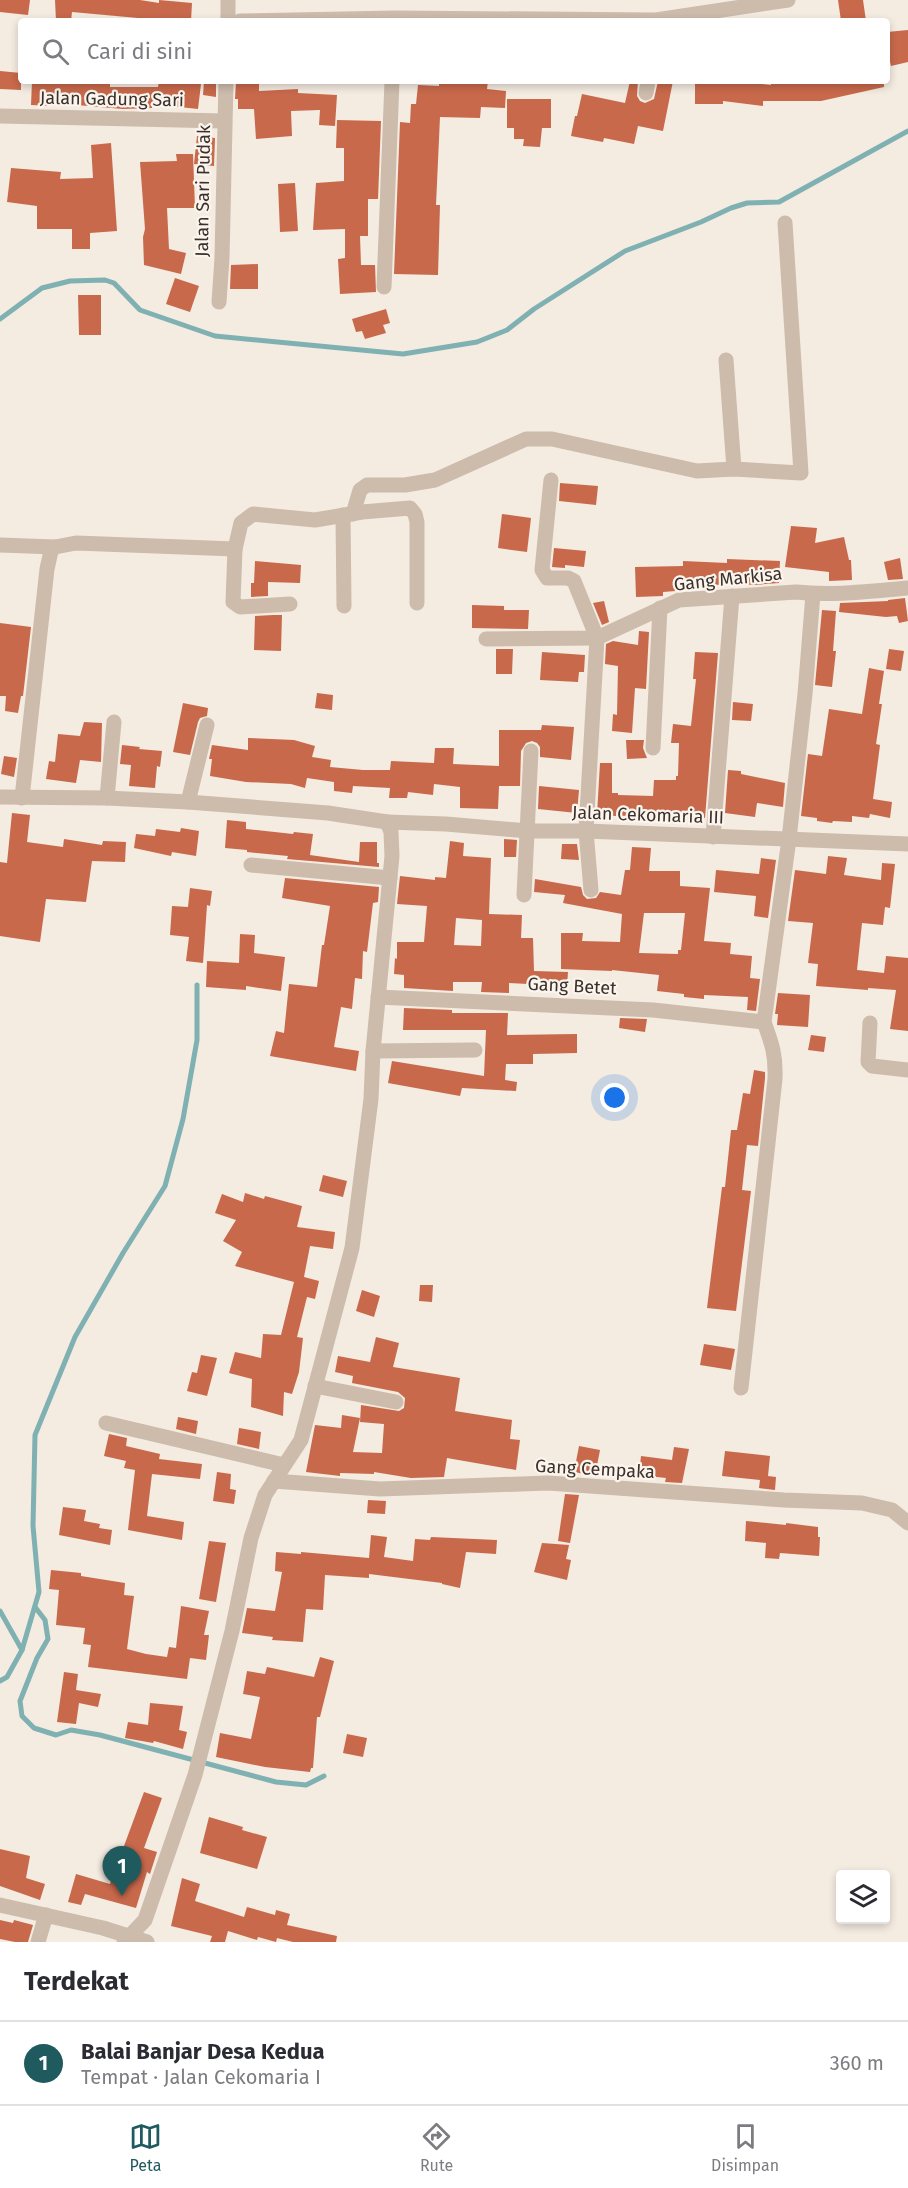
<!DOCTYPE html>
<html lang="id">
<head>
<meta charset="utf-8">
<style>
	:root { --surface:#fff; --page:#f7f7f7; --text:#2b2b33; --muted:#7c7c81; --line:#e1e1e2; --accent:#1f5a5e }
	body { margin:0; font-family:"Fira Sans",sans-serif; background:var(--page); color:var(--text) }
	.controls { position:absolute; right:18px; bottom:18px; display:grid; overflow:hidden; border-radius:6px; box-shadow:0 3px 9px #0003 }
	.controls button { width:54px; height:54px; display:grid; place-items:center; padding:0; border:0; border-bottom:2px solid var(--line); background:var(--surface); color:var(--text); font:30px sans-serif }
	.you { position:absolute; left:615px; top:1098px; width:21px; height:21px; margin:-15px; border:4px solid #fff; border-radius:50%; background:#1a73e8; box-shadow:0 0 0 9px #1a73e833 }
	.badge { display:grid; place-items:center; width:39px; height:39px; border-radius:50%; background:var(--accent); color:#fff; font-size:20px; font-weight:700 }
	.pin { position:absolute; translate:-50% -50px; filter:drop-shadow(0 2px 3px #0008) }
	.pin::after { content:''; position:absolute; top:32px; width:21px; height:18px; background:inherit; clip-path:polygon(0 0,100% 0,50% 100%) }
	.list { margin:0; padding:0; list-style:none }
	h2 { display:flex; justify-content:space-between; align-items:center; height:78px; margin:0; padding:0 24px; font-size:26px }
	h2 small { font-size:20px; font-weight:400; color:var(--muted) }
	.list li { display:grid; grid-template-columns:39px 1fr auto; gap:18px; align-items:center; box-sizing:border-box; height:84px; padding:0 24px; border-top:2px solid var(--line) }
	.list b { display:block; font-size:22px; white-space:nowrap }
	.list p { margin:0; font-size:20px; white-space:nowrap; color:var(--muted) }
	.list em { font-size:20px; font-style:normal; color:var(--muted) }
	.icon { flex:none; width:33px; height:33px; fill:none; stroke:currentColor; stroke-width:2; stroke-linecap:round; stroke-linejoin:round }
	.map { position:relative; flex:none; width:908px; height:1942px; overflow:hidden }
	.search { position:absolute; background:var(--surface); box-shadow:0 3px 9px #0003; left:18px; right:18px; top:18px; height:66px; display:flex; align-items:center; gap:15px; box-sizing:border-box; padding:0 21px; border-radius:6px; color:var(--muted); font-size:22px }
	.sheet { height:162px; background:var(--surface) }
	nav { display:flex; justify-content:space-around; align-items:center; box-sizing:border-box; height:84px; border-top:2px solid var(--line); background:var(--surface); font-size:16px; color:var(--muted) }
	nav a { display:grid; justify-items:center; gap:3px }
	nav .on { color:var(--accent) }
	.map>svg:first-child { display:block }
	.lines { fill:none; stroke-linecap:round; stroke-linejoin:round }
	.stream { stroke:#7fb0b2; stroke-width:5 }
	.building { fill:#c8694b; fill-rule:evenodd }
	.minor { stroke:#cdbbac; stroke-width:15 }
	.labels { text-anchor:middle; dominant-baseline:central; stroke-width:4.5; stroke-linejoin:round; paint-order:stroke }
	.street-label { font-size:18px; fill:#3b302b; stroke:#fbf5ee }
</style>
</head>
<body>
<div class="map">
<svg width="908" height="1942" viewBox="0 0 908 1942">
	<rect width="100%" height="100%" fill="#f4ebe1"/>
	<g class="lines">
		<g class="stream">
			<path d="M0 319 42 288 70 281 105 280 114 283 140 310 215 336 403 354 477 342 507 330 534 309 625 251 701 222 731 208 747 203 779 202 908 131"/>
			<path d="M35 1607 45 1620 48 1639 37 1658 20 1701 22 1716 34 1728 56 1735 71 1730 100 1735 276 1782 306 1785 324 1776"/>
			<path d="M0 1611 22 1650"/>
			<path d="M0 1681 7 1677 22 1650 39 1592 33 1526 35 1435 75 1337 123 1253 165 1186 183 1119 197 1040V985"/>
		</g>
	</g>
	<g class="building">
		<path d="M0 0H30L28 15 0 12Z"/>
		<path d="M55 0H140L159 3V0L192 3 191 21H137L138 18 72 12 71 21H56Z"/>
		<path d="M838 0H863L866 21H841Z"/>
		<path d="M908 30V62L891 66 887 50V32Z"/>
		<path d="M0 71 21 73V90L0 89Z"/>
		<path d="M32 81H110V87H158L159 81 201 84 198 109 152 104V108L123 109 54 103V106L31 105Z"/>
		<path d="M204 81H216V97L203 95Z"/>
		<path d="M236 81H259V91L298 89V93L337 95 335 126 319 125 320 110 291 111 292 136 256 139 254 109H238V99H235Z"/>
		<path d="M439 81H488L487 89 506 91 505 108 481 107 480 118 440 117 436 205H440L438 275 394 274 400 122 410 123 411 104H416L418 85 439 86Z"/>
		<path d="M630 81H638L637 96 640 101 645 103 654 99 658 81H673L663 131 638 126 634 144 604 138 603 142 571 136 575 116H577L582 94 625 103Z"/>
		<path d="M695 81H738L771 85V81H884V87L821 101H763V106L723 101V104H695Z"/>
		<path d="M507 99H551V128H542L540 147 523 146 524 139H514V128H507Z"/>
		<path d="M337 120 381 121 378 199H368V236H360L361 265H375L376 292 340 294 338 259 345 258V229L313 230 316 183 344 181V148H336Z"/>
		<path d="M197 136 215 138 214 166 194 164Z"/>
		<path d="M111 143 117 231 90 233V249H72V229H37V206L7 202 11 168 61 172 60 179 93 178 91 145Z"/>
		<path d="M176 154H193L195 208H167L169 249 186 253 181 274 144 265 143 237 145 229 140 162 177 161Z"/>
		<path d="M295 183 298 231 280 232 278 184Z"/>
		<path d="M258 264V289H230L231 265Z"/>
		<path d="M175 278 199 286 190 312 166 304Z"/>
		<path d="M78 295H101V335H79Z"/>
		<path d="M386 309 390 323 383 325 386 333 365 339 362 331 356 332 352 319Z"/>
		<path d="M560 483 598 486 596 505 559 501Z"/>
		<path d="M502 514 531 518 527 552 498 548Z"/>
		<path d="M791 526 817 528 815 543 844 537 849 560H851L852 580 829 581V572L785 567Z"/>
		<path d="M554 548 586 551 584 567 565 565V568L552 567Z"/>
		<path d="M900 558 903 579 888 580 884 562Z"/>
		<path d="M727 559 780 561 779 583 754 585 723 583V585L701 584V589L663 592V596L636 597 635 567 683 566V561L727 563Z"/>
		<path d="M255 561 301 565 300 583 268 582V596L251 597V583H254Z"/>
		<path d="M905 598 908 621 899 623 897 616 886 617 839 612 840 603 888 601V600Z"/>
		<path d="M604 601 609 622 602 625 593 603Z"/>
		<path d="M472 605 504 606V610H529L528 629 472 628Z"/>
		<path d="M822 610 836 611 833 651H836L832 687 815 685Z"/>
		<path d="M273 615H282L281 651 254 650 255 616Z"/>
		<path d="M0 623 31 627 23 696H21L18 713 5 711 6 696H0Z"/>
		<path d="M639 631 649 632 646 689 635 688 632 733 612 731 613 714 617 715 618 666 605 664 606 644 613 641 638 645Z"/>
		<path d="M496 649H513L512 674H496Z"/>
		<path d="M889 649 904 651 901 671 886 669Z"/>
		<path d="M542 652 585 655 584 672H579L578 682 540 680Z"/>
		<path d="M695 652 718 653 705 818 688 814 649 813V815L616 816 597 815 600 763H612V793H618V795L653 796 654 780H676V776H678L679 743H671L673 724 691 726 696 679H693Z"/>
		<path d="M869 668 884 671 879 704H882L876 744 880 745 873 799 892 802 890 818 870 814 869 818 852 816V822L833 821 832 823 817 821V818L801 816 808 754 822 756 829 709 862 714Z"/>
		<path d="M317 693 333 695 332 710 315 708Z"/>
		<path d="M733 702 753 704 751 721 732 720Z"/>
		<path d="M183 703 208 708 207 716 200 718 198 722 190 755 173 752Z"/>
		<path d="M84 722 102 723 101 762 80 760 76 783 46 779 49 761 55 762 58 734 80 736Z"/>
		<path d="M542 725 574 727 571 760 540 757V747L537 743 532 741 526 743 521 751 520 786H499L498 809 460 808V787L434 784 433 795 408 792 407 798H389L390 788 353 786 352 793 334 791V782L307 778 305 788 291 784 246 782 210 776 212 759H209L212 745 248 750V738L294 740 315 746 312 757 331 760 330 767 363 770H390L391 761 434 763 435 748H454L453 764 499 766V730H541Z"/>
		<path d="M626 740H644L643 748 647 758 627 759Z"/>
		<path d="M122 745 140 747 139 749 162 751 160 767 157 766 155 788 129 786 131 765 120 764Z"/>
		<path d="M4 756 17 758 14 777 1 774Z"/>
		<path d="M728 770 741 771V774L785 783 783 807 757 803 755 817 725 813Z"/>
		<path d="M539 786 579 790 577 813 538 809Z"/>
		<path d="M12 813 30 815 27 842 63 847 64 839 102 845 103 841 126 842 125 862 92 861 86 902 46 899 40 942 0 936V862L7 863Z"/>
		<path d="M227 820 246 822V829L293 834 294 832 313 834 310 855 359 862 360 842H377V863H379V867L287 859 288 856 247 852V850L225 848Z"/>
		<path d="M181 828 199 831 196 856 172 852 171 856 134 848 136 834 155 836 156 829 180 832Z"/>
		<path d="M504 839 517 840 516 857H504Z"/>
		<path d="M450 841 464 843 463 856 491 858 489 914 522 915 521 938H533L534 971 568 972 567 986 509 983V993L481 992 482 982H453V991L404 988V975L394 974 395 958 397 959V942H424L427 906 397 904 400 876 435 880V877L446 878ZM456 918 482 920 481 946 454 945Z"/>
		<path d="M562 844H577L579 860 561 859Z"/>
		<path d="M632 847 651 848 649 871H680V886L710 888 704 941 731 943 730 954 752 956 750 978 760 979 756 1011 747 1010 748 997 704 995V999L684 997V994L657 991 659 975 612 970V971L561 969V933H583L582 941 620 942 622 914 563 903 565 895 534 892 535 879 581 887 583 895 587 899 596 898 600 892 621 895 625 870H630ZM644 913H685L681 950H678V954L639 953Z"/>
		<path d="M828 856 847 858 844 875 881 880 882 863 895 864 890 908 885 907 883 925 862 923 857 970 884 973 886 956 908 958V1031L890 1029 896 990 868 988V990L816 986 818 964 808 963 813 923 788 921 795 870 826 874Z"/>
		<path d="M761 858 776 860 768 918 754 916 756 896 714 892 716 870 759 874Z"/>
		<path d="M285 878 379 887 378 902 373 903 367 952 363 951 362 979 355 978 352 1009 341 1007 334 1047 359 1051 356 1071 270 1056 276 1031 284 1033 289 984 317 987 322 945H324L330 906 282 898Z"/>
		<path d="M190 888 212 891 210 906 207 905 203 963 186 961 189 937 170 935 172 906 188 907Z"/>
		<path d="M240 934 255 935 254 953 285 957 281 991 246 986V990L206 987 207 961 239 963Z"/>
		<path d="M778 993 810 995 808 1027 777 1025 778 1014H775Z"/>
		<path d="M404 1008 452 1010V1013H508L507 1035 577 1034V1053L533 1054V1064H506L505 1080 517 1082 516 1091 462 1088 460 1096 388 1083 392 1061 484 1076 486 1030H403Z"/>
		<path d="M620 1018 647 1019 645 1032 619 1028Z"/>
		<path d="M811 1035 826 1037 824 1052 808 1050Z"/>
		<path d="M754 1070 765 1072V1078L758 1146 747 1145 742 1190 751 1191 736 1311 707 1308 722 1187H725L731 1130H737L743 1093 750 1094Z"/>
		<path d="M323 1175 347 1181 343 1197 319 1191Z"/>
		<path d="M245 1193 264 1199 265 1196 302 1206 297 1227 335 1232 333 1249 310 1246 304 1277 319 1281 315 1299 307 1297 297 1337 303 1338 299 1372 292 1394 284 1392 283 1416 251 1407 252 1379 229 1373 235 1352 261 1358 263 1334 281 1335 294 1282 235 1266 242 1252 223 1241 236 1220 215 1213 222 1194 243 1202Z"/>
		<path d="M420 1285H433L432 1302 419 1301Z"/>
		<path d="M362 1290 380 1296 374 1317 356 1311Z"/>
		<path d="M376 1337 399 1343 393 1367 460 1378 455 1411 512 1420 510 1439 520 1440 516 1470 447 1458 444 1477 411 1478 374 1472V1474L340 1473V1476L306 1472 315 1425 341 1428 342 1415 360 1418 353 1452 382 1453 384 1424 360 1422 361 1405 399 1411 404 1408 405 1398 398 1392 352 1383 353 1376 335 1372 338 1356 370 1362Z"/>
		<path d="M704 1344 735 1349 731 1370 700 1365Z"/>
		<path d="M201 1355 217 1358 207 1396 187 1391 192 1372 197 1373Z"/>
		<path d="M178 1417 198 1421 196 1434 176 1429Z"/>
		<path d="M239 1428 261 1432 259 1449 237 1444Z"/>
		<path d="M109 1434 127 1438 126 1446 160 1454 159 1459 202 1464 200 1479 152 1474 147 1516 184 1522 182 1540 128 1530 135 1470 124 1468 126 1461 104 1456Z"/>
		<path d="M579 1446 600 1450 595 1476 574 1472Z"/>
		<path d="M674 1447 689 1449 682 1483 665 1482 666 1478 639 1475 641 1456 672 1460Z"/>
		<path d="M725 1451 770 1456 768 1476 776 1477 775 1490 759 1488 760 1480 722 1476Z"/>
		<path d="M217 1472 231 1474 230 1489 236 1490 234 1504 213 1501Z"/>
		<path d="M565 1494 579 1495 570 1543 558 1541Z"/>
		<path d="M368 1500 386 1501 385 1514 367 1513Z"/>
		<path d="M63 1507 86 1510 84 1521 100 1524 99 1528 112 1530 110 1545 59 1535Z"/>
		<path d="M746 1521 786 1525V1523L818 1527V1537H820L819 1556 780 1553 779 1559 765 1558 766 1543 745 1541Z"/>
		<path d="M371 1535 387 1537 384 1557 413 1561 415 1539 430 1540 431 1537 497 1540 496 1554 466 1552 460 1588 442 1584V1583L369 1574V1578L325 1575 323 1610 306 1609 303 1642 272 1640 273 1637 242 1633 247 1608 275 1611 282 1572 275 1571 276 1552 301 1554V1552L369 1558Z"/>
		<path d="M209 1541 226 1543 216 1602 199 1599Z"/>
		<path d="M542 1543 569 1545 566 1559 571 1560 567 1580 534 1572Z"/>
		<path d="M51 1570 81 1573V1576L125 1583 124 1595 134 1596 127 1649 146 1654 167 1657 169 1647 176 1648 181 1606 209 1611 204 1635H209L206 1660 190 1658 187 1679 88 1667 91 1645 83 1644 85 1628 56 1625 59 1590 49 1589Z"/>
		<path d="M320 1657 334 1661 320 1717H317L313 1768H311L310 1772 265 1767 216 1757 220 1733 251 1739 260 1697 243 1694 247 1671 265 1674 267 1667 314 1677Z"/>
		<path d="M64 1672 78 1674 76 1690 101 1694 98 1707 79 1703 76 1724 57 1722Z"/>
		<path d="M150 1703 183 1706 179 1730 187 1732 183 1749 154 1741 153 1743 125 1738 128 1722 148 1725Z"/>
		<path d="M347 1734 367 1738 363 1757 343 1753Z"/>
		<path d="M144 1792 162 1798 144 1848 157 1852 150 1874 147 1872 136 1908 85 1894 81 1905 68 1902 76 1874 110 1884 119 1853 121 1854Z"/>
		<path d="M209 1817 243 1827 242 1830 267 1837 257 1869 200 1853Z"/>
		<path d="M0 1849 30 1856 26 1878 45 1884 40 1900 0 1886Z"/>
		<path d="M182 1878 200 1884 195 1901 244 1917 247 1907 275 1915 276 1910 290 1914 287 1925 337 1936 336 1942H293L277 1938 276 1942 258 1937 257 1940 228 1931 225 1942H210L212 1936 171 1926Z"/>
		<path d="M0 1920 13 1923 14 1920 33 1925 28 1942H15L0 1939Z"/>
	</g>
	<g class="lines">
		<g class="minor">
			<path d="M228 0V21"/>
			<path d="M240 21 395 18 656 20 788 0"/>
			<path d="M646 93 648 81"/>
			<path d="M0 116 224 121"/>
			<path d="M384 287 392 81"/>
			<path d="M219 302 222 258 226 81"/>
			<path d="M726 360 734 469"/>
			<path d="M551 480 542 570 547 578H568L574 581 597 638 586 831 591 890"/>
			<path d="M353 514 360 490 367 485H405L435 480 526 439H552L697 471 734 469 801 473 785 223"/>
			<path d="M343 515 344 606"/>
			<path d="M0 545 55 547"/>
			<path d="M235 549 233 602 240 607 290 604"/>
			<path d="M486 639 597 638 679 600 796 592C833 596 871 591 908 588"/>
			<path d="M653 748 660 608"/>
			<path d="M0 797 107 798 188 802 328 813 387 822 391 832 392 856 373 1051 371 1099 352 1248 301 1440 265 1495 251 1538 232 1631 195 1775 145 1920 124 1942"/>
			<path d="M22 798 47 569 51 551 55 547 76 543 235 549 241 523 253 514 315 520 362 512 410 508 415 514 417 522V603"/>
			<path d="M107 798 114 722"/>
			<path d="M188 802 207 725"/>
			<path d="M387 822 446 824 528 831H586L908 844"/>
			<path d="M713 837 732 596"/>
			<path d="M251 865 390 878"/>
			<path d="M524 895 531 751"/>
			<path d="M378 997 653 1010 764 1022"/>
			<path d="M870 1023 868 1062 872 1066 908 1070"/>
			<path d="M373 1051 475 1050"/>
			<path d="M315 1386 396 1402"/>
			<path d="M741 1388 775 1079C776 1055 772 1044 764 1022L789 839 805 694 813 594"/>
			<path d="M106 1423 284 1465"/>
			<path d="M274 1481 380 1489 548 1483 784 1500 862 1503 892 1510 908 1523"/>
			<path d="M0 1905 103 1928 147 1942"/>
			<path d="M38 1942 46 1915"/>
		</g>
	</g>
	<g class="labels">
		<g class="street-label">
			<text transform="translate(112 99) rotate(1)">Jalan Gadung Sari</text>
			<text transform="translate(203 191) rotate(-89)">Jalan Sari Pudak</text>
			<text transform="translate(728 579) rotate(-6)">Gang Markisa</text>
			<text transform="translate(648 815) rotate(2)">Jalan Cekomaria III</text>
			<text transform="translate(572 986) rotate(3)">Gang Betet</text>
			<text transform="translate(595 1469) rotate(3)">Gang Cempaka</text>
		</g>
	</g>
</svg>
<div class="controls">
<button><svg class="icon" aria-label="layers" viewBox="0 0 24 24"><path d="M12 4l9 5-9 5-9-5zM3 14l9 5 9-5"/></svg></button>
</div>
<div class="you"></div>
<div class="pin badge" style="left:122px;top:1896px">1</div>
<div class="search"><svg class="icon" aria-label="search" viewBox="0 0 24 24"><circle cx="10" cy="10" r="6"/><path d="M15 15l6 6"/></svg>Cari di sini</div>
</div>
<section class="sheet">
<h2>Terdekat<small></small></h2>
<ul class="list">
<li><span class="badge">1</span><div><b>Balai Banjar Desa Kedua</b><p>Tempat · Jalan Cekomaria I</p></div><em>360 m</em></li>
</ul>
</section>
<nav>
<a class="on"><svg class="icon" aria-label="map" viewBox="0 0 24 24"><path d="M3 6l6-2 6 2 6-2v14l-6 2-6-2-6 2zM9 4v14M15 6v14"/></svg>Peta</a>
<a><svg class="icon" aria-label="directions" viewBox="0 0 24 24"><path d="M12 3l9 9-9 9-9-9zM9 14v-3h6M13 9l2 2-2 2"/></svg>Rute</a>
<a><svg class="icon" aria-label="saved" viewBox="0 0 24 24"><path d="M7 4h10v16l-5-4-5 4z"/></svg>Disimpan</a>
</nav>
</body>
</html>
